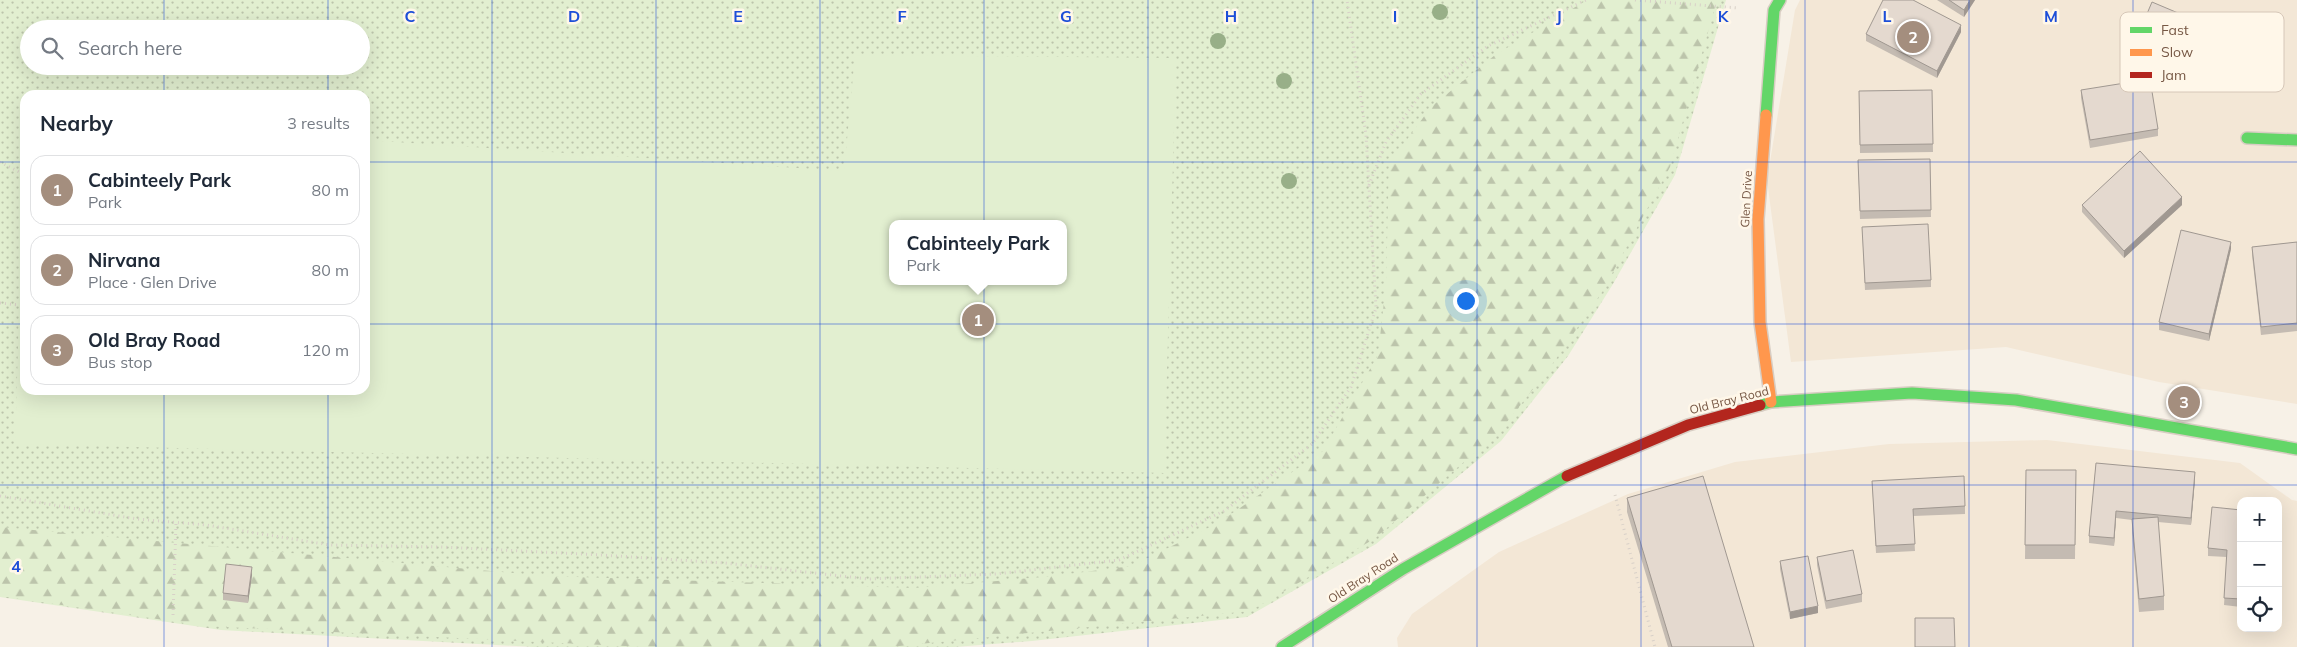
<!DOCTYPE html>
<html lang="en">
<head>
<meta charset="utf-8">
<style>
	:root { --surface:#fff; --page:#f6f6f7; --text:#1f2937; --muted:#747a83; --line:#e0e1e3; --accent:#a48e7e }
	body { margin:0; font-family:Mulish,sans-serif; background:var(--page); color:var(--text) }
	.controls { position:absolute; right:15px; bottom:15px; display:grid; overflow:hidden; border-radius:10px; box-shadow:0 5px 20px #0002 }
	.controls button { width:45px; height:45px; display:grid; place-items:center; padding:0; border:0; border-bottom:1px solid var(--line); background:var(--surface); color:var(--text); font:25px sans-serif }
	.you { position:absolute; left:1465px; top:300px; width:18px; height:18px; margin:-12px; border:4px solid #fff; border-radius:50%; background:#1a73e8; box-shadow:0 0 0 8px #1a73e833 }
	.badge { display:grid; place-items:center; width:32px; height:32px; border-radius:50%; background:var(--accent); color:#fff; font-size:16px; font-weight:700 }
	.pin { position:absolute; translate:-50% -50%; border:2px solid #fff; box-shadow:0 1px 5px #0006 }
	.popup { position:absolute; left:889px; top:220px; width:178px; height:65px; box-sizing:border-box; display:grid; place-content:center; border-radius:10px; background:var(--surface); filter:drop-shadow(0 1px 4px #0005); font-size:16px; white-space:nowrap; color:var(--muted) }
	.popup b { font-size:19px; color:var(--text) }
	.popup::after { content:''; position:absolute; left:50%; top:100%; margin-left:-10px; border:10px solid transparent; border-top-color:var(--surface) }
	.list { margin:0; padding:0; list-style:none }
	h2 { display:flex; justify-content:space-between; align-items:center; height:65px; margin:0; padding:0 20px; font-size:21px }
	h2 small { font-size:16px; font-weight:400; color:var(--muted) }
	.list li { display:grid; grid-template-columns:32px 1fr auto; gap:15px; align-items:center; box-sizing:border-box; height:70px; margin:0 10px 10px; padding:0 10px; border:1px solid var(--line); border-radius:15px }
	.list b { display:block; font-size:19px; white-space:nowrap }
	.list p { margin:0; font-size:16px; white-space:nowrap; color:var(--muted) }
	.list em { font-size:16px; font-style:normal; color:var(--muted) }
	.icon { flex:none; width:28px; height:28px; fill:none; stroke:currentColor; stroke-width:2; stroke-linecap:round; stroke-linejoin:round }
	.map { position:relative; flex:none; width:2297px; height:647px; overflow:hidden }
	.search { position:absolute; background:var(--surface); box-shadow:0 5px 20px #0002; left:20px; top:20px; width:350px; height:55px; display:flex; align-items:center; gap:12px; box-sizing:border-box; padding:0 18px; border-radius:28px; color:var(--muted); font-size:19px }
	.panel { position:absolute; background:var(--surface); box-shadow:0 5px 20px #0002; left:20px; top:90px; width:350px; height:305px; border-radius:15px }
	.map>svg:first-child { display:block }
	.residential { fill:#f3e7d6; fill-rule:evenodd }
	.grass { fill:url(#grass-dots); fill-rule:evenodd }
	.forest { fill:url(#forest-firs) }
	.pitch { fill:#e2efd0; fill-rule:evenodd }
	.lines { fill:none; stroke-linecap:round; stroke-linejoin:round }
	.fast-casing { stroke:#d8cdc3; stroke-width:14 }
	.slow-casing { stroke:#d8cdc3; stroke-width:14 }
	.jam-casing { stroke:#d8cdc3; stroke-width:14 }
	.path { stroke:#d8d0c8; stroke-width:3; stroke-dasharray:1 4; stroke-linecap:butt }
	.fast { stroke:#63d668; stroke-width:11 }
	.slow { stroke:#ff974d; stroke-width:11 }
	.jam { stroke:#b3261e; stroke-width:11 }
	.tree { fill:#98af88 }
	.wall { fill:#c4bbb2 }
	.shaded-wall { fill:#a09891 }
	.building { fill:#e4d9cf; stroke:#a09891 }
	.grid { fill:none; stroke:#1d4ed8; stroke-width:1; stroke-opacity:0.55 }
	.labels { text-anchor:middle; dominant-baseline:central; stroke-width:5; stroke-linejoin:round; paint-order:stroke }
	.street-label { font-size:12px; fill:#775845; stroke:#fff7e9 }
	.key { fill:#fff7e9; stroke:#d6c7b8; stroke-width:1 }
	.key-label { font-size:14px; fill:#775845 }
	.grid-label { font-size:16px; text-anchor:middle; font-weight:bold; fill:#1d4ed8; stroke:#fff7e9; stroke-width:5; stroke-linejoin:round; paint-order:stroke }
</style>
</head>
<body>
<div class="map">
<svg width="2297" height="647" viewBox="0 0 2297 647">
	<defs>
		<pattern id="grass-dots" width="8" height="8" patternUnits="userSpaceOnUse" patternTransform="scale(1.25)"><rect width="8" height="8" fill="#e2efd0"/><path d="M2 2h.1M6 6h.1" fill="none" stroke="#bcc4ab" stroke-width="1.8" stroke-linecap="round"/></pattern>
		<pattern id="forest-firs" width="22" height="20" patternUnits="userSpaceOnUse" patternTransform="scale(1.25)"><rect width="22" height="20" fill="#e2efd0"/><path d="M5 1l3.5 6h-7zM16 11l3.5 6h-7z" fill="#bcc4ab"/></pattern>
	</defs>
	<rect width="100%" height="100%" fill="#f7f1e7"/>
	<g class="residential">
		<path d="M1800 0H2297V404L2159 382 2006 347 1791 362 1767 180 1795 10Z"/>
		<path d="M2047 440 2240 463 2292 500 2297 501V647H1398L1397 638 1412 614 1499 552 1628 494 1735 462 1889 444ZM2241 501H2278V628H2241Z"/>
	</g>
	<path class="grass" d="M0 0H1726L1675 175 1613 284 1568 356 1501 441 1376 544 1247 617 1032 641 955 647H534L221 630 0 597ZM29 29H361V66H29ZM25 95H365V390H25ZM893 224H1063V281H893Z"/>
	<path class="forest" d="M1587 0H1717L1670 167 1602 292 1549 369 1499 432 1374 539 1250 611 889 647H646L205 626 0 596V527L546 576 914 588 1044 577 1132 566 1218 523 1323 451 1378 355 1386 284 1389 164 1431 107 1495 55Z"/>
	<path class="pitch" d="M855 55 1176 58 1164 473 15 444 25 118V390H365V140L844 171ZM893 224H1063V281H893Z"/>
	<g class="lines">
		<g class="fast-casing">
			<g id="fast">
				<path d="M1766 115 1774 10 1780 0"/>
				<path d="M2247 138 2297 140"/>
				<path d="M1760 405 1771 402 1912 393 2016 400 2297 449"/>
				<path d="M1282 647 1403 569 1567 476"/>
			</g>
		</g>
		<g class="slow-casing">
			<path id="slow" d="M1766 115 1758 219 1760 322 1771 402"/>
		</g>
		<g class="jam-casing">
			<path id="jam" d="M1567 476 1688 425 1760 405"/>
		</g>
		<g class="path">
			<path d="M1635 0 1738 8"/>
			<path d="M0 162 23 174"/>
			<path d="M1369 185 1386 142 1421 94 1488 46 1586 0"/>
			<path d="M0 303 19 305"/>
			<path d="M1615 495 1655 647"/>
			<path d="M0 496 137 519 206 525 330 545 441 547 601 555 725 563 868 579 996 574 1119 560 1224 511 1312 444 1351 387 1376 308 1366 135 1347 0"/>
			<path d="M173 615 176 523"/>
		</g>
		<use href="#fast" class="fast"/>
		<use href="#slow" class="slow"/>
		<use href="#jam" class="jam"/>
	</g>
	<g class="tree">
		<circle cx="1440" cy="12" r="8"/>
		<circle cx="1218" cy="41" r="8"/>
		<circle cx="1284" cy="81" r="8"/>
		<circle cx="1289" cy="181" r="8"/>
	</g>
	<g class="wall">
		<path d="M1937 0H1975L1964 17Z"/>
		<path d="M1961 32 1937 78 1866 41V34Z"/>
		<path d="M2216 37 2197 84 2132 57V49Z"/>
		<path d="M1932 90 1933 152 1860 153 1859 91Z"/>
		<path d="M2081 90 2158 129V136L2090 148 2081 98Z"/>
		<path d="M1930 159 1931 217 1860 219 1858 160Z"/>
		<path d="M2082 205H2182L2124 258 2082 212Z"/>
		<path d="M1862 227 1931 280V287L1865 290Z"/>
		<path d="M2297 242V331L2261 335 2252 255V247Z"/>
		<path d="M2231 249 2209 341 2159 330V322Z"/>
		<path d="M2096 463 2195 479 2191 525 2158 522 2164 596V610L2139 612 2132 533V520L2116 518 2114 546 2089 543V536Z"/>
		<path d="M2026 470H2076L2075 559H2025Z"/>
		<path d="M1872 481 1965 506V514L1913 516 1915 551 1876 553Z"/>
		<path d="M1627 498 1754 647H1668L1627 512Z"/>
		<path d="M2241 510V607L2224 605 2227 557 2208 556V548Z"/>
		<path d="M1817 557 1862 594V602L1826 609 1817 565Z"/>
		<path d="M1780 561 1818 613 1790 619 1780 569Z"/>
		<path d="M252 575 248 603 223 600V593Z"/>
	</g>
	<g class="shaded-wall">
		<path d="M1970 0H1975L1964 17V10Z"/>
		<path d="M1961 25V32L1937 78V71Z"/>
		<path d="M2216 29V37L2197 84V76Z"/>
		<path d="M2182 197V205L2124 258V251Z"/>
		<path d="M2231 242V249L2209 341V334Z"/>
		<path d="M2195 472V479L2191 525V518Z"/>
		<path d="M2116 511V518L2114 546V538Z"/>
		<path d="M252 567V575L248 603V596Z"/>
		<path d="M1818 606V613L1790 619V612Z"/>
	</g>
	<g class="building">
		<path d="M1883 0H1913L1961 25 1937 71 1866 34Z"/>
		<path d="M1949 0H1970L1964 10Z"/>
		<path d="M2152 2 2216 29 2197 76 2132 49Z"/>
		<path d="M2150 79 2158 129 2090 140 2081 90Z"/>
		<path d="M1932 90 1933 144 1860 145 1859 91Z"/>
		<path d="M2140 151 2182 197 2124 251 2082 205Z"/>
		<path d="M1930 159 1931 210 1860 211 1858 160Z"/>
		<path d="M1928 224 1931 280 1865 283 1862 227Z"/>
		<path d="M2181 230 2231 242 2209 334 2159 322Z"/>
		<path d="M2297 242V323L2261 327 2252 247Z"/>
		<path d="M2096 463 2195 472 2191 518 2116 511 2114 538 2089 536Z"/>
		<path d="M2026 470H2076L2075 545H2025Z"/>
		<path d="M1703 476 1754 647H1672L1627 498Z"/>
		<path d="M1964 476 1965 506 1913 509 1915 544 1876 546 1872 481Z"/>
		<path d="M2212 507 2241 510V599L2224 598 2227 550 2208 548Z"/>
		<path d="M2158 517 2164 596 2139 599 2132 519Z"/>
		<path d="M1853 550 1862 594 1826 601 1817 557Z"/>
		<path d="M1808 556 1818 606 1790 612 1780 561Z"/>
		<path d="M226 564 252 567 248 596 223 593Z"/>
		<path d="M1915 618H1954L1955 647H1915Z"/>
	</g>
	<path class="grid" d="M164 0V29M328 0V29M492 0V647M656 0V647M820 0V647M984 0V647M1148 0V647M1313 0V647M1477 0V647M1641 0V647M1805 0V647M1969 0V647M2133 0V647M164 66V95M328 66V95M0 162H25M365 162H2297M0 324H25M365 324H2297M164 390V647M328 390V647M0 485H2297"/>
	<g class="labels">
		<g class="street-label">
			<text transform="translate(1746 199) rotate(-87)">Glen Drive</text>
			<text transform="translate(1729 400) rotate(-14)">Old Bray Road</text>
			<text transform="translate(1363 578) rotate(-33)">Old Bray Road</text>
		</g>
	</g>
	<rect x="2120" y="12" width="164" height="80" rx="8" class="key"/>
	<rect x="2130" y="27" width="22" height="6" fill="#63d668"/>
	<rect x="2130" y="49" width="22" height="7" fill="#ff974d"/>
	<rect x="2130" y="72" width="22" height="6" fill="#b3261e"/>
	<g class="key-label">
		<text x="2161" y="35">Fast</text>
		<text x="2161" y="57">Slow</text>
		<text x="2161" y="80">Jam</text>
	</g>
	<g class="grid-label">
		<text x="410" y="22">C</text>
		<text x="574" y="22">D</text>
		<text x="738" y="22">E</text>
		<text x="902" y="22">F</text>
		<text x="1066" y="22">G</text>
		<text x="1231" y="22">H</text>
		<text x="1395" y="22">I</text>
		<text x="1559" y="22">J</text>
		<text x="1723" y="22">K</text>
		<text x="1887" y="22">L</text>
		<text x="2051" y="22">M</text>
		<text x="16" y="572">4</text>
	</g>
</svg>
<div class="controls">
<button>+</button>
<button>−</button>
<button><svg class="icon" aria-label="locate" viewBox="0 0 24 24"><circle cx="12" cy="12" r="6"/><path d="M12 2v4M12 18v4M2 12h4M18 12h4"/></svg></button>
</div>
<div class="you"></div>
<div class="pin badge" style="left:978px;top:320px">1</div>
<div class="popup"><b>Cabinteely Park</b>Park</div>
<div class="pin badge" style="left:1913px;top:37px">2</div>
<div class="pin badge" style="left:2184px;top:402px">3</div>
<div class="search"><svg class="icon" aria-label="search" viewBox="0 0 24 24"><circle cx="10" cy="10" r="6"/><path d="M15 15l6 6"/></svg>Search here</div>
<section class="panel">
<h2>Nearby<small>3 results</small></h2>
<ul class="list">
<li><span class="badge">1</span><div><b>Cabinteely Park</b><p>Park</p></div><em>80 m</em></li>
<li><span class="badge">2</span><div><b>Nirvana</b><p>Place · Glen Drive</p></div><em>80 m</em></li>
<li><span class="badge">3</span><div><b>Old Bray Road</b><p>Bus stop</p></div><em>120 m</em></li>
</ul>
</section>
</div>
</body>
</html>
